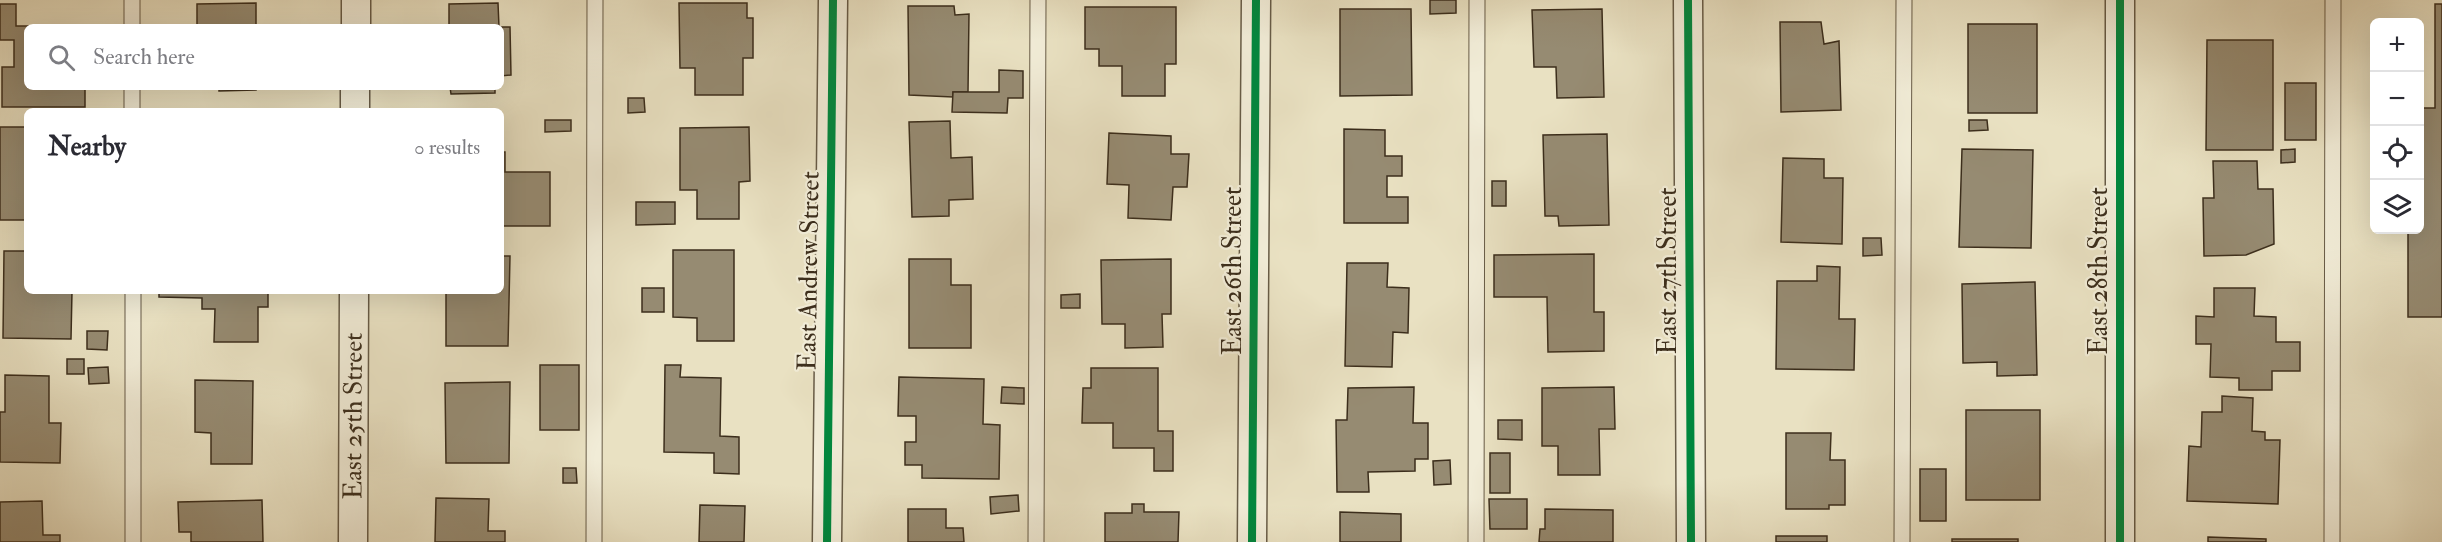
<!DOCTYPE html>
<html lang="en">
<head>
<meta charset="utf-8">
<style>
	:root { --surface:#fff; --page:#f7f7f7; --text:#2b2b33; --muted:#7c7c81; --line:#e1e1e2 }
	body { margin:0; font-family:"IM FELL Double Pica",serif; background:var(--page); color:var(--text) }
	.controls { position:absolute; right:18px; top:18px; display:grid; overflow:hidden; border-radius:9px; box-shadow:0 6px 24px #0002 }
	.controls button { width:54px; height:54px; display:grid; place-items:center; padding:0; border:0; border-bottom:2px solid var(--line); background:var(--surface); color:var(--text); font:30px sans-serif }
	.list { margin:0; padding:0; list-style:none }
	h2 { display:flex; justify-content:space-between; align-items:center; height:78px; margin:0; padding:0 24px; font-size:26px }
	h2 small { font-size:20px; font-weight:400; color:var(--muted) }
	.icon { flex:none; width:33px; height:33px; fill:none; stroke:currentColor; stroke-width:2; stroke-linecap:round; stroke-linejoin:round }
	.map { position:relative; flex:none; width:2442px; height:542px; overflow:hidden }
	.search { position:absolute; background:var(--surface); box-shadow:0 6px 24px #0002; left:24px; top:24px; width:480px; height:66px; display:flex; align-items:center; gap:15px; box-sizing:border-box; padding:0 21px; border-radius:9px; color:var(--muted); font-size:22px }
	.panel { position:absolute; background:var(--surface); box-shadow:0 6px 24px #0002; left:24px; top:108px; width:480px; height:186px; border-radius:9px }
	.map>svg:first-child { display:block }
	.building { fill:#968b72; stroke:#3c2e1c; stroke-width:1.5 }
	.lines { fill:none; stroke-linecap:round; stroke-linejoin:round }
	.lane-casing { stroke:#675b46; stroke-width:17 }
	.street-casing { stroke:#675b46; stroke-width:31 }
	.lane { stroke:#f1ecd7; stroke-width:15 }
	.street { stroke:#f1ecd7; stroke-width:28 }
	.cycleway-casing { stroke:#f1ecd7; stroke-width:11 }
	.cycleway { stroke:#00873e; stroke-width:8 }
	.labels { text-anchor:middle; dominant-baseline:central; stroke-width:4.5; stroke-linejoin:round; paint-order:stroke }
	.street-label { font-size:26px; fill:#3c2e1c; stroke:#f1ecd7 }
</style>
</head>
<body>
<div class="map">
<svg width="2442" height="542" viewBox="0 0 2442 542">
	<rect width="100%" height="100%" fill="#e9e1c2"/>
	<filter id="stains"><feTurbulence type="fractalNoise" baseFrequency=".00333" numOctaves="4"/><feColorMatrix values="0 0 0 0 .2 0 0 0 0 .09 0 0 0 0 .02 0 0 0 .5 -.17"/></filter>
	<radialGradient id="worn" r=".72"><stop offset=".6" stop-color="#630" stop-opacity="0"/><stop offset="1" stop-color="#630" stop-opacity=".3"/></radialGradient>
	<g class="building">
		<path d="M1430 0H1456V13L1430 14Z"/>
		<path d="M256 3V27H197V4Z"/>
		<path d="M498 3 499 27H449V4Z"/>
		<path d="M679 3H747V18H753V58H743V95H695V68H680Z"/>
		<path d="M0 4H16V26H85L27 27V87H85V107H2V67H14V40H0Z"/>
		<path d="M2435 4H2442V317H2408V230H2420V108H2435Z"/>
		<path d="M908 6H954L955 15 969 14 968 92H953V97L909 95Z"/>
		<path d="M1085 7H1176V64H1165V96H1122V66H1099V49H1085Z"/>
		<path d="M1340 9H1411L1412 95 1340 96Z"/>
		<path d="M1602 9 1604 97 1557 98 1556 67H1534L1532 10Z"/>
		<path d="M1780 22H1821L1824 44 1839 41 1841 110 1781 112Z"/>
		<rect x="1968" y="24" width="69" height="89"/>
		<path d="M501 27H510L511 75 501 76Z"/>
		<path d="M2207 40H2273V150H2206Z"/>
		<path d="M999 70 1023 71V98H1008L1007 113 952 112 953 92H999Z"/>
		<rect x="2285" y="83" width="31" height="57"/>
		<path d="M219 87H256V90L219 91Z"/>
		<path d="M450 87H495V93L451 94Z"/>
		<path d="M628 98H644L645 112 628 113Z"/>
		<path d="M545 120H571V131L545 132Z"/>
		<path d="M1969 120H1987L1988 130 1969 131Z"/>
		<path d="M950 121 951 158 972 157 973 199 949 200V216L912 217 909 122Z"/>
		<rect x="0" y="127" width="27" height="93"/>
		<path d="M749 127 750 181 739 182V219H697V190H680V128Z"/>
		<path d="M1344 129 1385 130V156H1402V176H1387V197H1408V223H1344Z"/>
		<path d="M1109 133 1171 136V154H1189L1187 187H1173L1171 220 1128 218 1129 185 1107 184Z"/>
		<path d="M1607 134 1609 225 1559 226 1558 216H1545L1543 135Z"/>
		<path d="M1962 149 2033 150 2031 248 1959 247Z"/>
		<path d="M2295 149V162L2281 163V150Z"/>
		<path d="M501 152H505V172H550V226H501Z"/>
		<path d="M1783 158 1824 159V178H1843L1842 244 1781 242Z"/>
		<path d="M2213 161H2257L2258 189H2273L2274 244 2246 255 2204 256 2203 198H2214Z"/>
		<rect x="1492" y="181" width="14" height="25"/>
		<path d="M636 202H675V224L636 225Z"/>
		<path d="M1863 238H1881L1882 255 1863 256Z"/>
		<path d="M673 250H734V341H697V318L673 317Z"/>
		<path d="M4 251H27V291H72L71 339 3 338Z"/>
		<path d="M1594 254V312H1604V351L1548 352 1547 297H1494V255Z"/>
		<path d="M501 256H510L508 346H446V291H501Z"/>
		<path d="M909 259H951V285H971V348H909Z"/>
		<path d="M1171 259V314H1162L1163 347 1125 348V324H1102L1101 260Z"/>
		<path d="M1347 263H1388L1387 287 1409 288 1408 333 1393 332 1392 367 1345 366Z"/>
		<path d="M1817 266 1840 267 1839 319H1855L1854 370 1776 369 1777 281H1817Z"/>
		<path d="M2035 282 2037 375 1997 376V362L1963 363 1962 284Z"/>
		<rect x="642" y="288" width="22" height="24"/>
		<path d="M2214 288H2255L2254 316 2276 317V342H2300V371H2272V390H2239V378L2210 377 2211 344H2196V316L2214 317Z"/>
		<path d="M159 291H268V307H258V342H214L215 309H202V298L159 297Z"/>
		<path d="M1080 294V308H1061V295Z"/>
		<path d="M87 331H108L107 350 87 349Z"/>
		<rect x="67" y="359" width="17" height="15"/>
		<rect x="540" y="365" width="39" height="65"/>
		<path d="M665 365H681L680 377 721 378 720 436 739 437V474L714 473V453L664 452Z"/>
		<path d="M108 367 109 383 89 384 88 368Z"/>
		<path d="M1091 368H1158V431H1173V471H1154V448H1113V423H1082L1083 388H1091Z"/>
		<path d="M5 375 49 376V423H61L60 463 0 462V412H5Z"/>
		<path d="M899 377 984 379 983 424 1000 425 999 479 922 478V465H905V442H916V416H898Z"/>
		<path d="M195 380 253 381 252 464H211V433L195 432Z"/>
		<path d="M510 382 509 463H446L445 383Z"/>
		<path d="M1002 387 1024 388V404L1001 403Z"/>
		<path d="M1414 387 1413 423H1428V459H1415V471L1368 472 1369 492H1337L1336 420H1347L1348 388Z"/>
		<path d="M1614 387 1615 429H1599L1600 475H1558V446H1542V388Z"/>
		<path d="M2222 396 2253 398 2252 431 2265 432V440H2280L2278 504 2187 501 2189 446 2201 447 2202 412H2222Z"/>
		<rect x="1966" y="410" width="74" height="90"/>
		<path d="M1498 420H1522V440L1498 439Z"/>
		<path d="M1786 433H1831L1830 460H1845V505H1829V509H1786Z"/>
		<rect x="1490" y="453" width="20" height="40"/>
		<path d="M1450 460 1451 484 1434 485 1433 461Z"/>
		<path d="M563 468H576L577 483H563Z"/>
		<rect x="1920" y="469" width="26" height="52"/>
		<path d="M1018 495 1019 511 991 514 990 497Z"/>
		<path d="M436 498 489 499 488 531H505V542H435Z"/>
		<path d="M1489 499H1527V529H1490Z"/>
		<path d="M262 500 263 542H191V532H179L178 502Z"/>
		<path d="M42 501 43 535H60V542H0V502Z"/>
		<path d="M1132 504H1144V512H1179L1178 542H1105V513H1132Z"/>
		<path d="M700 505 745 506 744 542H699Z"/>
		<path d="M908 509H946V528H963L964 542H908Z"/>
		<path d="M1545 509 1613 510V542H1539L1540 529H1545Z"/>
		<path d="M1340 512 1401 514V542H1340Z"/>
		<rect x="1776" y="536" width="51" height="6"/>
		<path d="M2208 537 2266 539V542H2208Z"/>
		<rect x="1952" y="539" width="66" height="3"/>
	</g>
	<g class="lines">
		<g class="lane-casing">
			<g id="lane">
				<path d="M132 0V27"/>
				<path d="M132 87V111"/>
				<path d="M133 291V542"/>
				<path d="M594 542 595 0"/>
				<path d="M1036 542 1038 0"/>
				<path d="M1476 542 1477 0"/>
				<path d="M1902 542 1904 0"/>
				<path d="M2332 542 2333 0"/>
			</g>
		</g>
		<g class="street-casing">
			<g id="street">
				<path d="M1688 0 1691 542"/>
				<path d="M2120 0V542"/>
				<path d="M356 27V0"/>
				<path d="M355 111V87"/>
				<path id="s1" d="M353 542 354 291"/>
				<path d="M827 542 833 0"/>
				<path d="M1252 542 1256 0"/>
			</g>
		</g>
		<use href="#lane" class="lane"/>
		<use href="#street" class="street"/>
		<g class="cycleway-casing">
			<g id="cycleway">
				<path d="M1688 0 1691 542"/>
				<path d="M2120 0V542"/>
				<path d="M827 542 833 0"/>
				<path d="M1252 542 1256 0"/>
			</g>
		</g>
		<use href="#cycleway" class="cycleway"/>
	</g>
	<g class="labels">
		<g class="street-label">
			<text transform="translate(809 271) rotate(-89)">East Andrew Street</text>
			<text transform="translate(1233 271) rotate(-90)">East 26th Street</text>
			<text transform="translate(1668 271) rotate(-90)">East 27th Street</text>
			<text transform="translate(2099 271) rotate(-90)">East 28th Street</text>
			<text stroke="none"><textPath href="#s1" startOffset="126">East 25th Street</textPath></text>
		</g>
	</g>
	<rect width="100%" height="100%" filter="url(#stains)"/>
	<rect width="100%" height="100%" fill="url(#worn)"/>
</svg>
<div class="controls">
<button>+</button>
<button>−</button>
<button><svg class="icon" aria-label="locate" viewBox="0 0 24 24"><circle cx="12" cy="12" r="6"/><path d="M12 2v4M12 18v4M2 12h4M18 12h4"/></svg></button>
<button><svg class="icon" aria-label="layers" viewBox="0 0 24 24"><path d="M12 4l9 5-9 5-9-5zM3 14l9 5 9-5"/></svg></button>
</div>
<div class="search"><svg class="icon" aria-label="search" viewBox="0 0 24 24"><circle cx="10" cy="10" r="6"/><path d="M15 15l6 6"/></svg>Search here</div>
<section class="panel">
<h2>Nearby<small>0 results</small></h2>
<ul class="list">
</ul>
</section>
</div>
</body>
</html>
